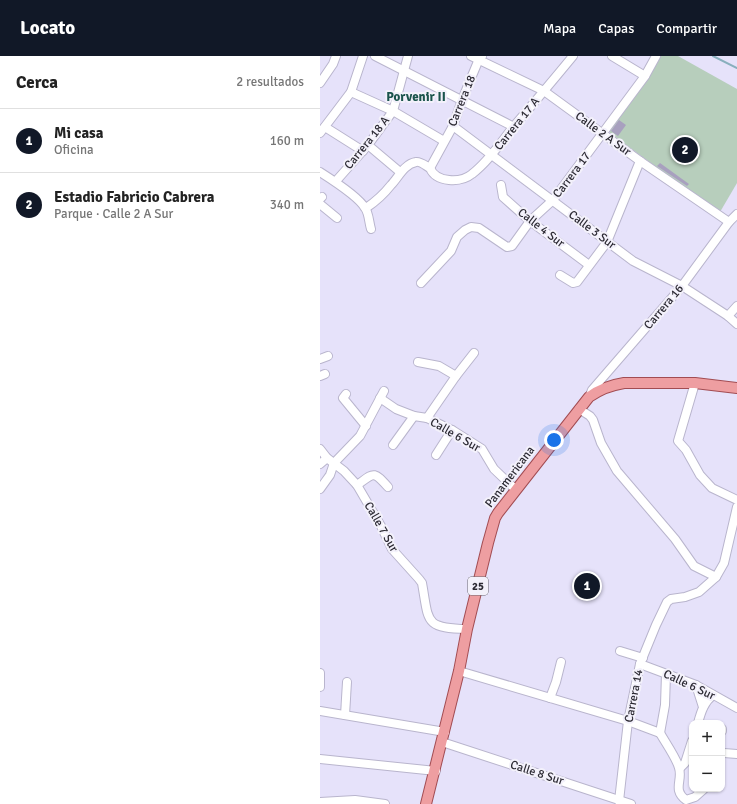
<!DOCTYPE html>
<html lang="es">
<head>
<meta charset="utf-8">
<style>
	:root { --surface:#fff; --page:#f2f2f2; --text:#222; --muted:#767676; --line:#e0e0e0; --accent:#111827 }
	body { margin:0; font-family:Signika,sans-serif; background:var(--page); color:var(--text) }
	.controls { position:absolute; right:12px; bottom:12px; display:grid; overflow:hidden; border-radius:8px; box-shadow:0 1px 3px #0004 }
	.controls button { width:36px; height:36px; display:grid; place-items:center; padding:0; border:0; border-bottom:1px solid var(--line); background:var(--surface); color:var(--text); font:20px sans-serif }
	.you { position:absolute; left:234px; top:384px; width:14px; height:14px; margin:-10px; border:3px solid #fff; border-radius:50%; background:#1a73e8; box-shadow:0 0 0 6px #1a73e833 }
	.badge { display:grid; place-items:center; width:26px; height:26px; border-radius:50%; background:var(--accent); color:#fff; font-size:13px; font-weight:700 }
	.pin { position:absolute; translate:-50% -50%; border:2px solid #fff; box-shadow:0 1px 4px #0006 }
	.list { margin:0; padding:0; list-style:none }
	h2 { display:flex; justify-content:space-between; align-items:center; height:52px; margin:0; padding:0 16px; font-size:17px }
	h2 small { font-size:13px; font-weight:400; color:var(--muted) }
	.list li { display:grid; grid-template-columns:26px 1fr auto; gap:12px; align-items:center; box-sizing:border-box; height:64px; padding:0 16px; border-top:1px solid var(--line) }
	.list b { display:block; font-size:15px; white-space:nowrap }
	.list p { margin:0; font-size:13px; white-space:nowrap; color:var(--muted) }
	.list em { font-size:13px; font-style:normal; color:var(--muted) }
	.map { position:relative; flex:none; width:417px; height:748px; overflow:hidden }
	header { display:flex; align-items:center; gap:24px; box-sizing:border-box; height:56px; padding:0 20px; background:var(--accent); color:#fff }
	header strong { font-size:19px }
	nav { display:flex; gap:22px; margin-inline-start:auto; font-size:14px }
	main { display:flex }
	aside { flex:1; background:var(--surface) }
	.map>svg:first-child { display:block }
	.green { fill:#b7cebc }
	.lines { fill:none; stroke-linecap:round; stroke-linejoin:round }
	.stream { stroke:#89afbd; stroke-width:2 }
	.building { fill:#a8a0bf }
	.minor-casing { stroke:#b9b5cd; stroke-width:10 }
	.major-casing { stroke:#a24c52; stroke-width:12 }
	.minor { stroke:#fff; stroke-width:8 }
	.major { stroke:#ee9ea1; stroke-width:10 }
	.labels { text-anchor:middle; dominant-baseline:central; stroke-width:4; stroke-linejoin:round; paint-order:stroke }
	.shield { fill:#f3f1fb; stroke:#68666f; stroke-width:1 }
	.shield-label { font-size:11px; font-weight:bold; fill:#2c2a33 }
	.street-label { font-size:12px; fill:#2c2a33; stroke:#f3f1fb }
	.neighbourhood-label { font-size:13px; font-weight:bold; fill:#1b544c; stroke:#f3f1fb }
</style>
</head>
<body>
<header>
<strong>Locato</strong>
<nav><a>Mapa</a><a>Capas</a><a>Compartir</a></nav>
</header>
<main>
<aside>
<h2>Cerca<small>2 resultados</small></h2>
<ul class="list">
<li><span class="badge">1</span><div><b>Mi casa</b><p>Oficina</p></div><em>160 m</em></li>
<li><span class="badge">2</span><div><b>Estadio Fabricio Cabrera</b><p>Parque · Calle 2 A Sur</p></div><em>340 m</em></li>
</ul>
</aside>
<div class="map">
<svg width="417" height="748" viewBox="0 0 417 748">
	<rect width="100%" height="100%" fill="#e6e2fa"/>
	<path class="green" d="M341 0H358L417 33V127L400 156H397L290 77 289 73Z"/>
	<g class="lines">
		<path class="stream" d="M393 0 417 12"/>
	</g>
	<g class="building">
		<path d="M299 64 306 69 298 80 291 75Z"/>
		<path d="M340 107 369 128 367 130 337 110Z"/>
	</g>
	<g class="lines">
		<g class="minor-casing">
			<g id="minor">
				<path d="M55 0 194 71"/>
				<path d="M151 0 224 35 320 105 409 166"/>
				<path d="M292 0 325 20"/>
				<path d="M0 27 13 8 16 0"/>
				<path d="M31 36 73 55 124 85"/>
				<path d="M133 70 313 205 362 230 408 260 417 268"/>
				<path d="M5 71 43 95"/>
				<path d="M0 77 31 36 43 0"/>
				<path d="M48 89 80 116"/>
				<path d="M110 112 133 70 142 44 159 3 162 0"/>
				<path d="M0 116C11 123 39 141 45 152 49 157 49 167 51 173"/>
				<path d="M16 125 48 89 73 55 88 0"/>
				<path d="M181 129 183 141 210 165 269 209"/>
				<path d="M0 143 2 141"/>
				<path d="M0 148 17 162"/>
				<path d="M46 152C55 146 64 138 71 129 78 122 84 108 96 106 100 105 106 110 110 112 116 127 141 127 152 118 169 105 181 86 194 70 214 47 234 23 253 0"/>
				<path d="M240 219 253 227 257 226 287 186 320 105"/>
				<path d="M101 227 131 195 137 181 145 174 151 171 159 172 187 191 192 190 210 165 233 144 325 20 336 0"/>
				<path d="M408 260 417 250"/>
				<path d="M0 303 8 300"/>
				<path d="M98 306 119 310 136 320"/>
				<path d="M0 320 5 318"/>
				<path d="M375 327 358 385 366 394 380 419 392 432 417 444"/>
				<path d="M26 338 23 342 46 370"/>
				<path d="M270 339 272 334 362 230 409 166 417 158"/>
				<path d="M60 342 76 353 94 360 107 362 132 374 162 393 174 413 196 434"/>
				<path d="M259 353 270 360 273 364 281 387 297 415 355 483 374 510 396 521"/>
				<path d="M107 362 136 320 154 297"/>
				<path d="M73 389 94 360"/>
				<path d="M0 393 7 402 24 415 37 429 61 470 72 493 99 523 102 527C109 566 104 572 147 573"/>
				<path d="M116 399 132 374"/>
				<path d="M0 408 7 402"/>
				<path d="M37 429C54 417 53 414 68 431"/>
				<path d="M0 433 10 419 14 407 40 380 64 335"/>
				<path d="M300 595 323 602"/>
				<path d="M320 608 376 629 417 652"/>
				<path d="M139 615 308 665 340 677"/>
				<path d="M0 617V631"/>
				<path d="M376 629 383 651"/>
				<path d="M230 642 236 626 241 606"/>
				<path d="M0 655 125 676"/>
				<path d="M25 659 27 626"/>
				<path d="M378 667C381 656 384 646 393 639"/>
				<path d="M402 675V673"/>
				<path d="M340 677C345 686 357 703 359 712 363 724 352 734 366 744L375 741 384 733"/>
				<path d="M340 677 345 649 346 618"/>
				<path d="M122 686 311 748"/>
				<path d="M404 697 417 698"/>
				<path d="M0 703 116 715"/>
				<path d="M360 712 365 707 372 685"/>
				<path d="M299 745 308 665 320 608 336 569 347 546 351 543 365 541 379 536 396 521 404 507 417 451"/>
				<path d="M0 746 35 744 65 748"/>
			</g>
		</g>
		<g class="major-casing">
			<path id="major" d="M106 748 139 615 147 573 168 487 175 462 178 457 269 341C280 333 291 329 304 327H375L417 332"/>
		</g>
		<use href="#minor" class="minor"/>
		<use href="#major" class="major"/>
	</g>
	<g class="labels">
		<rect class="shield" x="148" y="521" width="20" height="18" rx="3"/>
		<g class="shield-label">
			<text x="158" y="530">25</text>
		</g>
		<g class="street-label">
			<text transform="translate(142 45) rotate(-68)">Carrera 18</text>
			<text transform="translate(197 68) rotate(-51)">Carrera 17 A</text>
			<text transform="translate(283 78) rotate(36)">Calle 2 A Sur</text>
			<text transform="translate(47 87) rotate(-51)">Carrera 18 A</text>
			<text transform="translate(252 119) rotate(-53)">Carrera 17</text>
			<text transform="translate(221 172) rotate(38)">Calle 4 Sur</text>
			<text transform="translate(272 174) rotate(37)">Calle 3 Sur</text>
			<text transform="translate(344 251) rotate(-50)">Carrera 16</text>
			<text transform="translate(135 379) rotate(30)">Calle 6 Sur</text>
			<text transform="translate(190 421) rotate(-53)">Panamericana</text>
			<text transform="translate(61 471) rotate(60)">Calle 7 Sur</text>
			<text transform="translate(369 629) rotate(25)">Calle 6 Sur</text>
			<text transform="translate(314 640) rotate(-79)">Carrera 14</text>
			<text transform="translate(217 717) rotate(18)">Calle 8 Sur</text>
		</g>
		<g class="neighbourhood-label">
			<text x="96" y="41">Porvenir II</text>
		</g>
	</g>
</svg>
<div class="controls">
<button>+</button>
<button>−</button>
</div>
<div class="you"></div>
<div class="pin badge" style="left:267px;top:530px">1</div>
<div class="pin badge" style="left:365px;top:94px">2</div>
</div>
</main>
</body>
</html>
